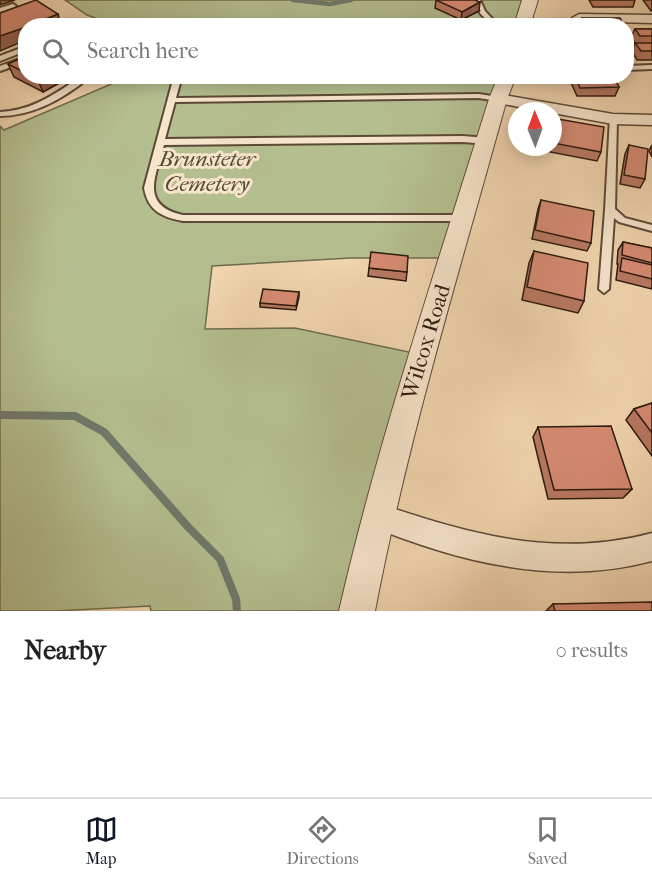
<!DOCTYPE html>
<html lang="en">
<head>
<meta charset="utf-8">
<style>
	:root { --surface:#fff; --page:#f6f6f6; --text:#222; --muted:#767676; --line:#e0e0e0; --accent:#111827 }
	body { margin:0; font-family:"IM FELL French Canon",serif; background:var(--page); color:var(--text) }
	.compass { position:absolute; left:508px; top:102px; width:54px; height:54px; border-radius:50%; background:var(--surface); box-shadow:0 3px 15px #0003; rotate:359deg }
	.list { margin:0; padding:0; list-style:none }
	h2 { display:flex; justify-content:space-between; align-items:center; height:78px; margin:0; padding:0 24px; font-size:26px }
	h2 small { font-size:20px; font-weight:400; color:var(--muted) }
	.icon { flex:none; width:33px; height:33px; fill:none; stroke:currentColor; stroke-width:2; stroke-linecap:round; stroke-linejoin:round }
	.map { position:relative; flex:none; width:652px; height:611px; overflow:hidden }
	.search { position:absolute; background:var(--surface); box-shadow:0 3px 15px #0003; left:18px; right:18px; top:18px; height:66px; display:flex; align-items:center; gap:15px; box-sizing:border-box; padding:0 21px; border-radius:24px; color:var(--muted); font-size:22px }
	.sheet { height:186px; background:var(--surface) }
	nav { display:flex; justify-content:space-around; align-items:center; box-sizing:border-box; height:84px; border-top:2px solid var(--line); background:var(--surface); font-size:16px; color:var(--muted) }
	nav a { display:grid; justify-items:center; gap:3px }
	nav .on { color:var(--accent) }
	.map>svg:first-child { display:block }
	.green { fill:#b4be8f; stroke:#706c4f; stroke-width:1.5 }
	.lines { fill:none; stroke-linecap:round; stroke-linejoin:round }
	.stream-far1 { stroke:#6f796a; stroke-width:4.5 }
	.stream { stroke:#6f796a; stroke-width:8 }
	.service-casing { stroke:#5d4937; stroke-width:4 }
	.minor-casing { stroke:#5d4937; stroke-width:3 }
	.tertiary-casing { stroke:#5d4937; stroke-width:2 }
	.service { fill:#f6e4cb; fill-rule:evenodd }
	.minor { fill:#f6e4cb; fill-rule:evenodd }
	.tertiary { fill:#f6e4cb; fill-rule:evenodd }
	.wall { fill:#b87863; stroke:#2c1a0f; stroke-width:1.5 }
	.shaded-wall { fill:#966150; stroke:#2c1a0f; stroke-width:1.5 }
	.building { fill:#d68b73; stroke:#2c1a0f; stroke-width:1.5 }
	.labels { text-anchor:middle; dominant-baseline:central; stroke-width:6; stroke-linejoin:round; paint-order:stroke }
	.park-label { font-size:22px; font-style:italic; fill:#554b35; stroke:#f6e4cb }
	.street-label { font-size:22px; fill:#2c1a0f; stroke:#f6e4cb }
</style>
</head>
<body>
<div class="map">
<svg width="652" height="611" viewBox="0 0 652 611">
	<rect width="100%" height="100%" fill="#f1d5af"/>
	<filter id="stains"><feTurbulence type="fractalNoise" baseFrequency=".00333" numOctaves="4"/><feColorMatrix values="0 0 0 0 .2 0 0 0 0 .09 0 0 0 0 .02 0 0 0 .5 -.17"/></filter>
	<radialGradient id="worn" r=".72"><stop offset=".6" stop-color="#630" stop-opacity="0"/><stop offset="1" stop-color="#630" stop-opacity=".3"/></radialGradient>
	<g class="green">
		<path d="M65 0H452L461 20 478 10 455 0H530L522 26 114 25 87 15Z"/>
		<path d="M118 77H507L451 258H350L212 266 205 329 295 328 423 355 357 611H151L150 606 56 611H0V126L4 130 116 82Z"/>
	</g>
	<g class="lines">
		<path class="stream-far1" d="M293 0 330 4 351 0"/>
		<path class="stream" d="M0 415 75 416 104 432 189 528 220 559 236 599 237 611"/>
		<g class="service-casing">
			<g id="service">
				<path d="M474 0H480L485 11 499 26H492L480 13Z"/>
				<path d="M13 4 16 6 15 7 0 12V8Z"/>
				<path d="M26 46V51L0 61V56Z"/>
				<path d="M26 57V62L0 71V66Z"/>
				<path d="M652 65V69L626 70V66Z"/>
				<path d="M82 76H91C66 97 34 116 0 116V112C32 111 56 93 82 76Z"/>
				<path d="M174 76H182L176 98 479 94 498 97 502 99 498 101 479 98 175 102 165 139 463 136 487 138 491 141 487 144 463 142 164 145C156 176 139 205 183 215H463L468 218 463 221H183C162 217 148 211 144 188Z"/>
				<path d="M610 117H616L617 119 615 209 625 218 652 225V231L619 222 614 218 609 289 604 293 599 289 605 210Z"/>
			</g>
		</g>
		<g class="minor-casing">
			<g id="minor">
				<path d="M579 14 652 15V23L574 21 572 18Z"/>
				<path d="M498 94 613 114 652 115V125L613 124 553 113V111H540L493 102 490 99 493 96Z"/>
				<path d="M377 503C469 534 555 559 652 533V561C555 587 458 562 368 525L364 516 368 507Z"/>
			</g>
		</g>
		<g class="tertiary-casing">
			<g id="tertiary">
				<path d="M522 0H538L530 26H514Z"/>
				<path d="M498 76H516L507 99C460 269 408 438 375 611H339C379 437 436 269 489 99Z"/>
			</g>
		</g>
		<use href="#service" class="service"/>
		<use href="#minor" class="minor"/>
		<use href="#tertiary" class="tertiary"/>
	</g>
	<g class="wall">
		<path d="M436 0 479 11 461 20 435 8Z"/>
		<path d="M589 0H635L633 7H593Z"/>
		<path d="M643 0H652V11H651Z"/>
		<path d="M582 18 624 26H580Z"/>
		<path d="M627 29 630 36 627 44Z"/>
		<path d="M635 29H652V60H637L632 51 635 43 631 37Z"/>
		<path d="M26 56V76H72L43 92 14 77 8 64Z"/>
		<path d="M568 76H613L619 87 615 96H577Z"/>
		<path d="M558 119 601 152 597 161 550 152 551 147H553V139Z"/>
		<path d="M629 145 645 179 640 188 620 184 625 154Z"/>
		<path d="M652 145V157L649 151Z"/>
		<path d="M541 200 591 243 587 251 532 239 538 209Z"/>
		<path d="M623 242 652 248V289L616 280 618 264H617L618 250Z"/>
		<path d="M534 251 584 301 578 313 522 300 529 263Z"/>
		<path d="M369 268 407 272 406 281 368 276Z"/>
		<path d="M299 292V297L296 310 260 307V303Z"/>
		<path d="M652 403V456L626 420 634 409Z"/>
		<path d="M538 427 632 489 623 498 548 499 533 437Z"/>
		<path d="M553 604 652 611H546Z"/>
	</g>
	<g class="shaded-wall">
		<path d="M0 0H15L0 5Z"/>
		<path d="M480 2 479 11 461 20 462 12Z"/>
		<path d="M58 14 61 26H28Z"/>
		<path d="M26 27V40L0 51V36Z"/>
		<path d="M45 76H72L43 92 38 80Z"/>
	</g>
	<g class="building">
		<path d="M36 0 58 14 28 26H26V27L0 36V13Z"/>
		<path d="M436 0H475L480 2 462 12Z"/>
		<path d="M582 18H620L624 26H586Z"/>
		<path d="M627 29 630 36H627Z"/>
		<path d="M635 29H652V36H640Z"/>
		<path d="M635 43H652V51H641Z"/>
		<path d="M26 56V73L8 64Z"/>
		<path d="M31 76H45L38 80Z"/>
		<path d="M575 76H613L619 87 580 88Z"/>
		<path d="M558 119 604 127 601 152 553 143Z"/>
		<path d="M629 145 648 149 645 179 624 175Z"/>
		<path d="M541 200 594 211 591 243 535 230Z"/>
		<path d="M623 242 652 248V263L622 255Z"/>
		<path d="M534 251 588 263 584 301 527 287Z"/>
		<path d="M371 252 408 256 407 272 369 268Z"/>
		<path d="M622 258 652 265V279L620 271Z"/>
		<path d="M263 289 299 292 296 306 260 303Z"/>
		<path d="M652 403V433L634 409Z"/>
		<path d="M611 426 632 489 554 490 538 427Z"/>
		<path d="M652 602V611H555L553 604Z"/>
	</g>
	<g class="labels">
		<g class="park-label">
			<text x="207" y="159">Brunsteter<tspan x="207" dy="25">Cemetery</tspan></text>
		</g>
		<g class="street-label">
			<text transform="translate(426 342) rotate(-73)">Wilcox Road</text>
		</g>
	</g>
	<rect width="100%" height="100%" filter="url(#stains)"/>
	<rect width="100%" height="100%" fill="url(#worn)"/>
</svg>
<svg class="compass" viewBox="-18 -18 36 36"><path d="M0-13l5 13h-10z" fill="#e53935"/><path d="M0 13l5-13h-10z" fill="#767676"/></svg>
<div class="search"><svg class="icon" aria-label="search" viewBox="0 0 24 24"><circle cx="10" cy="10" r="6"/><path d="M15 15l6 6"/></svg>Search here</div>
</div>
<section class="sheet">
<h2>Nearby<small>0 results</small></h2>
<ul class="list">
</ul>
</section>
<nav>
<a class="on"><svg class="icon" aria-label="map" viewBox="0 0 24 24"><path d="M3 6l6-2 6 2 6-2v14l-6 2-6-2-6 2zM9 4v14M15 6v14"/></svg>Map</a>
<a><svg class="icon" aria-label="directions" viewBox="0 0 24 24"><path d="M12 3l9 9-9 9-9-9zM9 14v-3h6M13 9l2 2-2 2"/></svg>Directions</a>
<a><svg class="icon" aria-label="saved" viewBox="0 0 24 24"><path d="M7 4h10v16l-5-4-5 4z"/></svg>Saved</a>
</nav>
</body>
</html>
